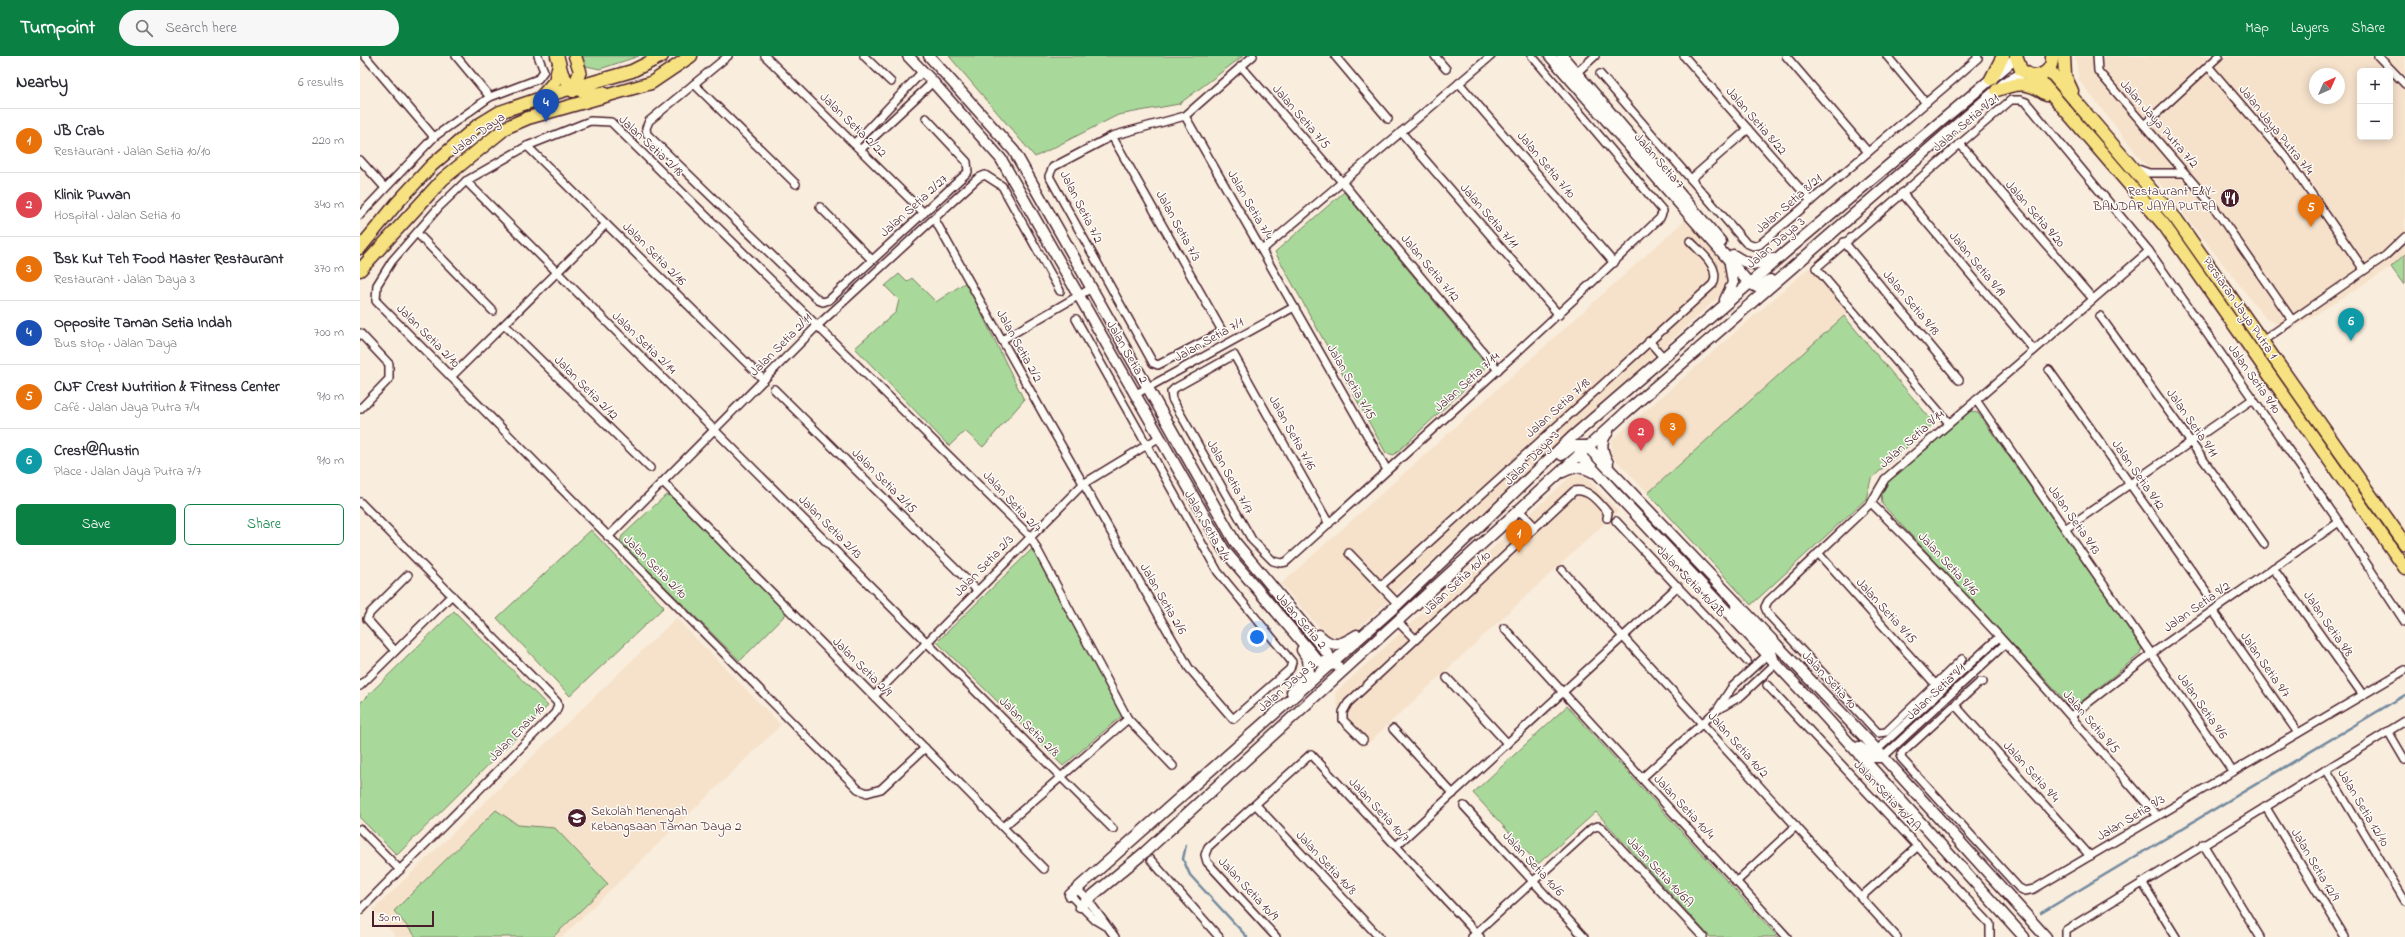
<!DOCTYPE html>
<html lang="en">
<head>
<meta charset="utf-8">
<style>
	:root { --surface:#fff; --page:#f7f7f7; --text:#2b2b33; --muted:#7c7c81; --line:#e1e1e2; --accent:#0b8043 }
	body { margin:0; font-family:"Indie Flower",sans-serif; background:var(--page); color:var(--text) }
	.controls { position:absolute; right:12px; top:12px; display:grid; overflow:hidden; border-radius:6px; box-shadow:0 2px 10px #0003 }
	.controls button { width:36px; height:36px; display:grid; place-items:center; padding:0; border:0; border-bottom:1px solid var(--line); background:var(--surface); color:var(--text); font:20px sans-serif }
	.compass { position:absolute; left:1949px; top:12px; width:36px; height:36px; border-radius:50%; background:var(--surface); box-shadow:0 2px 10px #0003; rotate:45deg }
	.scale { position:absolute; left:12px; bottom:10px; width:62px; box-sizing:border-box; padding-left:4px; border:2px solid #4a1f2b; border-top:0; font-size:11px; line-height:14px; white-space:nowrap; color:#4a1f2b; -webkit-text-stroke:3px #fdfcf7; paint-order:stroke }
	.you { position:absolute; left:897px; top:581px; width:14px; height:14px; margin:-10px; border:3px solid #fff; border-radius:50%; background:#1a73e8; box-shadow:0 0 0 6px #1a73e833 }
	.badge { display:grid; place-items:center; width:26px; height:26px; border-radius:50%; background:var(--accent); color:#fff; font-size:13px; font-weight:700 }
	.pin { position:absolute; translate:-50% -33px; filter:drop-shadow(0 1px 2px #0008) }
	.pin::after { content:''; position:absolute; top:21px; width:14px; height:12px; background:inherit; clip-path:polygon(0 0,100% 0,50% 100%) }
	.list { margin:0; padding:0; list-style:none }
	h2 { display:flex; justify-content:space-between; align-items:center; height:52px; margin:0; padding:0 16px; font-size:17px }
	h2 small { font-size:13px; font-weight:400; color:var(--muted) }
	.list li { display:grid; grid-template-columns:26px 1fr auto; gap:12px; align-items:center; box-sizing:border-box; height:64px; padding:0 16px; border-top:1px solid var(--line) }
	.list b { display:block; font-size:15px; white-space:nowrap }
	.list p { margin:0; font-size:13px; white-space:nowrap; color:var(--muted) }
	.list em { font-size:13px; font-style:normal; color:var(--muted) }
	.actions { display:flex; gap:8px; padding:12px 16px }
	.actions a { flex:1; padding:9px 0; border:1px solid var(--accent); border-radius:6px; text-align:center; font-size:14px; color:var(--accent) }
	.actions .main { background:var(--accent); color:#fff }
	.icon { flex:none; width:22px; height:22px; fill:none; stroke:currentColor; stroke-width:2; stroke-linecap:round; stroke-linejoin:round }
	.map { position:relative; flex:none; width:2045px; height:881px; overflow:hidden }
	header { display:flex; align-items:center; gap:24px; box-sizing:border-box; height:56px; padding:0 20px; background:var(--accent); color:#fff }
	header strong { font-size:19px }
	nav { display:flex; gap:22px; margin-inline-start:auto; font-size:14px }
	.search { width:280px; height:36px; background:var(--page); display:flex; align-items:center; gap:10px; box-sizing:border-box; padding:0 14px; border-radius:22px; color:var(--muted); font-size:15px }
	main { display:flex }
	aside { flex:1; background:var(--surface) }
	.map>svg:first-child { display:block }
	.built { fill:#f6e2cb; fill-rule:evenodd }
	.green { fill:#a8d99a; stroke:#797c62 }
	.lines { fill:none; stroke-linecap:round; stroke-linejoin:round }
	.stream { stroke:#728a9f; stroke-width:2.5 }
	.street-casing { stroke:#4a1f2b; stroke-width:10 }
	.secondary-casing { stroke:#4a1f2b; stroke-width:13 }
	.primary-casing { stroke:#4a1f2b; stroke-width:15 }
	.street { stroke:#fdfcf7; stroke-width:7 }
	.secondary { stroke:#fdfcf7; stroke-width:10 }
	.primary { stroke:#f7e281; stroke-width:12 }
	.labels { text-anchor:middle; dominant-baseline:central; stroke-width:3; stroke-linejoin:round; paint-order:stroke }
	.street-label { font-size:13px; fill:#4a1f2b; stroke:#fdfcf7 }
	.poi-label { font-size:13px; fill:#4a1f2b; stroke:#fdfcf7; text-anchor:end }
</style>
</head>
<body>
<header>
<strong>Turnpoint</strong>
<div class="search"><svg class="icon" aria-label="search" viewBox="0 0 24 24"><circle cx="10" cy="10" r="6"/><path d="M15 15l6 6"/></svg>Search here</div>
<nav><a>Map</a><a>Layers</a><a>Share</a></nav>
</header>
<main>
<aside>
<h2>Nearby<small>6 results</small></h2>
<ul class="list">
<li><span class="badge" style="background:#e8710a">1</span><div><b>JB Crab</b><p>Restaurant · Jalan Setia 10/10</p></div><em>220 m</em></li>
<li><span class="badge" style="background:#e0444e">2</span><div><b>Klinik Puvvan</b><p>Hospital · Jalan Setia 10</p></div><em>340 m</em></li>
<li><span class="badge" style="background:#e8710a">3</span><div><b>Bsk Kut Teh Food Master Restaurant</b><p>Restaurant · Jalan Daya 3</p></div><em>370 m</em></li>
<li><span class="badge" style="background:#1a4fb4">4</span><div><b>Opposite Taman Setia Indah</b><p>Bus stop · Jalan Daya</p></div><em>700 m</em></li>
<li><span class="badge" style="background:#e8710a">5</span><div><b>CNF Crest Nutrition &amp; Fitness Center</b><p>Café · Jalan Jaya Putra 7/4</p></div><em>910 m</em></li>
<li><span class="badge" style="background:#0f9aa8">6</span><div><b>Crest@Austin</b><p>Place · Jalan Jaya Putra 7/7</p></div><em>910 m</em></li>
</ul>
<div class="actions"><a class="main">Save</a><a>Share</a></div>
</aside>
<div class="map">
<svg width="2045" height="881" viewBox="0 0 2045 881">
	<rect width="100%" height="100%" fill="#f9eddd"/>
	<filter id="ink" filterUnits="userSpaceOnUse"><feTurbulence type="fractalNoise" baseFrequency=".025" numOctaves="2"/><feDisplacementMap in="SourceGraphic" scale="8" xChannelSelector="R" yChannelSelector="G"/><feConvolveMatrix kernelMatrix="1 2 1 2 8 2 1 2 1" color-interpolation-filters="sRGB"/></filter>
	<g filter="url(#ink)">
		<g class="built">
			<path d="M1715 0H2045V198L2031 211 1931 274 1906 263 1719 24ZM2000 15H2030V81H2000ZM1955 18H1979V42H1955Z"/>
			<path d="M1326 163 1367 212 1370 220 1366 234 990 580H967L921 528Z"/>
			<path d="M1450 211 1488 257 1288 437 1251 399 1252 384Z"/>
			<path d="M1222 419 1227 422 1258 455 1003 692 981 667 975 637 1211 420Z"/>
			<path d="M316 562 421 669 202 881H36L13 854Z"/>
		</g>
		<g class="green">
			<path d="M221 0H279L240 13 226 10Z"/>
			<path d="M589 0H883L819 48 758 59 675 101Z"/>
			<path d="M984 136 1124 306V315L1034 399 1026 397 915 196Z"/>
			<path d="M2045 198V228L2044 229 2031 211Z"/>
			<path d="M539 218 547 226 552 222 576 246 606 226 664 344 623 391 605 375 589 390 495 292 536 256 539 244 525 230Z"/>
			<path d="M1484 260 1574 367 1511 423 1506 443 1391 549 1288 437Z"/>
			<path d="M1610 355 1618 357 1783 590 1779 599 1716 650 1709 649 1522 448 1521 436 1524 429Z"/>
			<path d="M306 439 310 440 427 557 380 605 260 486 262 480Z"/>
			<path d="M231 474 304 551 210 640 137 562Z"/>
			<path d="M672 493 763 659 703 710 577 586Z"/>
			<path d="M94 555 188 650 37 799 0 762V647Z"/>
			<path d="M1207 650 1418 881H1350L1236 756 1178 808 1113 737Z"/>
			<path d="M136 754 158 769 195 772 248 828 193 881H56L34 855Z"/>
		</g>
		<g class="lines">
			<g class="stream">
				<path d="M826 789 823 803 830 819 887 881"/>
				<path d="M1681 857 2045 639"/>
			</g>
			<g class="street-casing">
				<g id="street">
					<path d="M5 0 74 81"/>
					<path d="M96 0 130 41"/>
					<path d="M368 0 289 65 286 72 287 78 458 244 463 246 469 244 608 116 607 106 566 62"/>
					<path d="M405 0 564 157"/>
					<path d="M504 0 531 26"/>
					<path d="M975 0 1028 63"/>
					<path d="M1075 0 1086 13"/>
					<path d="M1324 0 1451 145"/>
					<path d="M1426 0 1508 96"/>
					<path d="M1527 0 1566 47"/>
					<path d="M1737 0 1738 15 1853 150 1932 264"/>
					<path d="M2018 0 2045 28"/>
					<path d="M881 10 982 126 1138 314"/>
					<path d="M1848 10 1926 101 2004 214"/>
					<path d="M1240 18 1386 187 1393 190 1399 189 1594 23 1618 2 1617 0"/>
					<path d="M1213 20 1235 0"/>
					<path d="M1099 27 1254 207"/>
					<path d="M334 28 436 128"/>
					<path d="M825 60 1027 414"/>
					<path d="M1784 69 1859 0"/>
					<path d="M1041 76 1199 259"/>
					<path d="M752 80 861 273 858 278 798 309 793 307 689 120 693 111 752 80 825 60 893 0"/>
					<path d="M495 87 563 15"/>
					<path d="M1600 88 1733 243"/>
					<path d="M167 90 404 324"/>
					<path d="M501 93 573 26"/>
					<path d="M0 104 25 132"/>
					<path d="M1775 112 1789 117H1824"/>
					<path d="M1331 123 1388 73"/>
					<path d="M106 125 753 773"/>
					<path d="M1542 137 1674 294"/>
					<path d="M460 151 512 204"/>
					<path d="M0 159 74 81 130 41 178 23 184 15 178 0"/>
					<path d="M575 164 685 361 829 612 873 663 930 613 932 606 858 516 716 263"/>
					<path d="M57 177 133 255"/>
					<path d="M1484 186 1599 324"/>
					<path d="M902 194 1131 0"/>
					<path d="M1740 260 1904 488"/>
					<path d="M145 269 290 412"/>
					<path d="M0 277 29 308V323L0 353"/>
					<path d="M642 284 730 233"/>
					<path d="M1289 285 1303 301"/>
					<path d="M1901 286 2025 200 2045 181"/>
					<path d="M1689 314 1848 538"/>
					<path d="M91 321 246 168"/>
					<path d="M414 333 617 534"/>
					<path d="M776 338 934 251"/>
					<path d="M1616 344 1873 716"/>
					<path d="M1589 367 1456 212 1651 44H1660L1666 46 1789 195 1979 466 2045 566"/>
					<path d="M303 426 684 813"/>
					<path d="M0 446 197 646 198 650 195 657 0 854"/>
					<path d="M1511 447C1612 546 1705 653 1797 760"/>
					<path d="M1158 453 1175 471"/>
					<path d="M1256 465 1387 605"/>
					<path d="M969 468 874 299 815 332 811 336 812 343 892 484 913 505 921 507 926 506C1052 392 1178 279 1300 162L1303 155 1172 0"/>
					<path d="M1705 473 1893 343"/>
					<path d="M248 481 457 270 618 122 625 119 642 130 700 235"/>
					<path d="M989 497 1038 548"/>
					<path d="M1458 497 1576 629"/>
					<path d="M1913 512 2003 639"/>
					<path d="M1202 514 1537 881"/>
					<path d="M1021 530 1353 228C1361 211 1341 197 1330 185"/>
					<path d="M1853 555 1938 677"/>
					<path d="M1038 566 1055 583"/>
					<path d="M1144 572 1427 881"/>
					<path d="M35 595 7 563 10 557 48 519"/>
					<path d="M1602 603 1526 676 1518 677 1408 558 1405 551 1408 545 1511 447 1525 423 1789 195"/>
					<path d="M1087 622 1148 688"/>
					<path d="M1623 626H1620L1542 697 1541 702 1659 832 1665 835 1674 833 2045 614"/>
					<path d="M1407 629 1630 868V881"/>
					<path d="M0 630 92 539"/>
					<path d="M514 640 723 428 800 381"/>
					<path d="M1595 649 1730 800"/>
					<path d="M1359 653 1381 640 1415 608"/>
					<path d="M1711 660 1791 598 1979 466"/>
					<path d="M1033 673 1093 738"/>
					<path d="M2028 675 2045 704"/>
					<path d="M1003 684 983 664V656L988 647 1214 435C1229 432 1239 447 1248 457L1247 462"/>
					<path d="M565 692 521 733 507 737 498 733 16 245 17 229 32 205 79 151 106 125 167 90 230 65 251 66 670 480 768 663 813 710"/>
					<path d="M1517 694 1639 581"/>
					<path d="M1523 701 1645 588"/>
					<path d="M1966 713 2045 845"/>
					<path d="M1282 722 1357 654 1372 631 1407 599"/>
					<path d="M896 749 1019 881"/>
					<path d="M1104 750 1224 881"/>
					<path d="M1905 750 1985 881"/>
					<path d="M643 771 768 663"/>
					<path d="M0 773 40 814"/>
					<path d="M1843 788 1900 881"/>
					<path d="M1036 790 1318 530"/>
					<path d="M791 804 859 881"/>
					<path d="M1376 826 1436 770"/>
					<path d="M1782 826 1816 881"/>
					<path d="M717 833 728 844 755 881"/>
					<path d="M710 839 735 864 745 870"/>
					<path d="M1501 841 1558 790"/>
					<path d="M916 881 847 806 845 799 848 791 951 698 1120 881"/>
					<path d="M1112 881 1232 772 1238 770 1242 772 1343 881"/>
					<path d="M1706 881V874L2045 665"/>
				</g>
			</g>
			<g class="secondary-casing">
				<g id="secondary">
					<path d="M548 0 573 26 641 103 864 494 958 605 977 609"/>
					<path d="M569 0 654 95 875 486 968 598 971 609"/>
					<path d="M1190 0 1389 227 1397 231 1410 224"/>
					<path d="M1202 0 1361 186"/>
					<path d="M1373 199C1388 209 1395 211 1412 202"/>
					<path d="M1365 244 1373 227 1370 208"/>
					<path d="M1248 376C1239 386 1242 396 1248 407"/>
					<path d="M1227 390 1517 694 1686 881"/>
					<path d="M1219 398 1452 646 1664 881"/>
					<path d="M1202 399 1213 390H1227"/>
					<path d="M1203 416C1213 410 1222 410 1233 416"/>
					<path d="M1376 552 1409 590 1414 606"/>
					<path d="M959 579C973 593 981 589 997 579"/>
					<path d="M932 636 949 618 948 603 942 594"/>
					<path d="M1499 691 1514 701H1523"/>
					<path d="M710 839 1038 548 1212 381 1428 194 1656 2"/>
					<path d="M720 850 785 796 1265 357 1646 26 1664 17"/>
				</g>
			</g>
			<g class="primary-casing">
				<g id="primary">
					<path d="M197 0C200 6 200 16 204 21 212 34 229 39 243 37"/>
					<path d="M1656 0 1661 14 1672 20C1684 20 1693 13 1692 0"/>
					<path d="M1704 0 1705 20 1712 35"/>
					<path d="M1689 14 1816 163 2045 488"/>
					<path d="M1676 20 1804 169 2045 512"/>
					<path d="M1631 23 1643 0"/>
					<path d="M1637 34C1657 27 1668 25 1686 38"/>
					<path d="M213 35 220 15 215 0"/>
					<path d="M182 40 195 25 199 8"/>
					<path d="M0 192 37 147 71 110 117 70 140 56 199 36 272 15 302 0"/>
					<path d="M0 214 83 123 147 71 168 62 291 27 331 0"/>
				</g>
			</g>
			<use href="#street" class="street"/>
			<use href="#secondary" class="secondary"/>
			<use href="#primary" class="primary"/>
		</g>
	</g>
	<defs>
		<g id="restaurant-disc" transform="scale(1)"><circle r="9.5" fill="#4a1f2b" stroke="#fdfcf7"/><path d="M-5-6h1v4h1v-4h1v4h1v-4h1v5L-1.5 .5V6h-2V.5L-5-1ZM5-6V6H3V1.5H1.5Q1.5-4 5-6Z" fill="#fff"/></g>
		<g id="school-disc" transform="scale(1)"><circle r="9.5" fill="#4a1f2b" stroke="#fdfcf7"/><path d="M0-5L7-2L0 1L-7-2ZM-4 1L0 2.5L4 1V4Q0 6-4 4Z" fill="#fff"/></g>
	</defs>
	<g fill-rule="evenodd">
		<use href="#restaurant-disc" x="1870" y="142"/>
		<use href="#school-disc" x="217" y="762"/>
	</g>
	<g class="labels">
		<g class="street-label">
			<text transform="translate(941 61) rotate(49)">Jalan Setia 7/5</text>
			<text transform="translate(1396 65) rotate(49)">Jalan Setia 8/22</text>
			<text transform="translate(1606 67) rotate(-40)">Jalan Setia 9/21</text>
			<text transform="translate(1799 68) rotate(49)">Jalan Jaya Putra 7/2</text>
			<text transform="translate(493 69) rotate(44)">Jalan Setia 2/22</text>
			<text transform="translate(1916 74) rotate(51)">Jalan Jaya Putra 7/4</text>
			<text transform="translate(118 78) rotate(-36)">Jalan Daya</text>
			<text transform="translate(291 90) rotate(43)">Jalan Setia 2/18</text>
			<text transform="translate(1299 105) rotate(49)">Jalan Setia 7</text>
			<text transform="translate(1186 109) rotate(50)">Jalan Setia 7/10</text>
			<text transform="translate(1429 148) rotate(-41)">Jalan Setia 8/21</text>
			<text transform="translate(890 149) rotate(60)">Jalan Setia 7/4</text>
			<text transform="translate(554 150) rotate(-42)">Jalan Setia 2/27</text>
			<text transform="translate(721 151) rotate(63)">Jalan Setia 7/2</text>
			<text transform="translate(1675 158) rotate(49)">Jalan Setia 9/20</text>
			<text transform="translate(1129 160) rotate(49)">Jalan Setia 7/11</text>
			<text transform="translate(818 170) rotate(61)">Jalan Setia 7/3</text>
			<text transform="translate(1416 187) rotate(-40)">Jalan Daya 3</text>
			<text transform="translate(294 198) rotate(45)">Jalan Setia 2/16</text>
			<text transform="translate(1617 208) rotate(50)">Jalan Setia 9/19</text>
			<text transform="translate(1070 212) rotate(50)">Jalan Setia 7/12</text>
			<text transform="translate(1551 247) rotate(50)">Jalan Setia 9/18</text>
			<text transform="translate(1880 252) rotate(55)">Persiaran Jaya Putra 1</text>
			<text transform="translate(68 280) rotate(45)">Jalan Setia 2/10</text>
			<text transform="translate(849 284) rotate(-29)">Jalan Setia 7/1</text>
			<text transform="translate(284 287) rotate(44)">Jalan Setia 2/14</text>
			<text transform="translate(421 289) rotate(-45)">Jalan Setia 2/11</text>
			<text transform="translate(659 290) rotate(61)">Jalan Setia 2/2</text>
			<text transform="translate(767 296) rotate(60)">Jalan Setia 2</text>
			<text transform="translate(1894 323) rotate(55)">Jalan Setia 9/10</text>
			<text transform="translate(991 326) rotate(60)">Jalan Setia 7/15</text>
			<text transform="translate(1107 326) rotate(-42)">Jalan Setia 7/14</text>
			<text transform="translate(226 332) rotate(45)">Jalan Setia 2/12</text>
			<text transform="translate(1198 352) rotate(-42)">Jalan Setia 7/18</text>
			<text transform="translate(1832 367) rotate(55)">Jalan Setia 9/11</text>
			<text transform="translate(932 377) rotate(61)">Jalan Setia 7/16</text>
			<text transform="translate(1552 383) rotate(-41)">Jalan Setia 9/14</text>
			<text transform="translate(1172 402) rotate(-45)">Jalan Daya 3</text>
			<text transform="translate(1778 419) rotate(55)">Jalan Setia 9/12</text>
			<text transform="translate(870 421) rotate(61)">Jalan Setia 7/17</text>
			<text transform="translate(524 425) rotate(45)">Jalan Setia 2/15</text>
			<text transform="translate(652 446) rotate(47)">Jalan Setia 2/7</text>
			<text transform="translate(1714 464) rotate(55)">Jalan Setia 9/13</text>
			<text transform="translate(847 470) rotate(60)">Jalan Setia 2/4</text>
			<text transform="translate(470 471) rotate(45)">Jalan Setia 2/13</text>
			<text transform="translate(1588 508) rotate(47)">Jalan Setia 9/16</text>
			<text transform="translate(624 510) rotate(-46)">Jalan Setia 2/3</text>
			<text transform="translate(295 511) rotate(45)">Jalan Setia 2/10</text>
			<text transform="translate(1331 526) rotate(46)">Jalan Setia 10/2B</text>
			<text transform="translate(1097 527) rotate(-43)">Jalan Setia 10/10</text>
			<text transform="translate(803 543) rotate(60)">Jalan Setia 2/6</text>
			<text transform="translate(1837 551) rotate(-35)">Jalan Setia 9/2</text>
			<text transform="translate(1526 555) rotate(48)">Jalan Setia 9/15</text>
			<text transform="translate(941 565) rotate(49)">Jalan Setia 2</text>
			<text transform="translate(1968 568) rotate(55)">Jalan Setia 9/8</text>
			<text transform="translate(1905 609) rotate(55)">Jalan Setia 9/7</text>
			<text transform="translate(502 611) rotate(45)">Jalan Setia 2/9</text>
			<text transform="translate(1469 624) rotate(47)">Jalan Setia 10</text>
			<text transform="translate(927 630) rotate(-41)">Jalan Daya 3</text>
			<text transform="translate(1576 636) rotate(-43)">Jalan Setia 9/1</text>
			<text transform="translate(1842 650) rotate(55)">Jalan Setia 9/6</text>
			<text transform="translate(1731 666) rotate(49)">Jalan Setia 9/5</text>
			<text transform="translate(669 671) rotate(45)">Jalan Setia 2/8</text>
			<text transform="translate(157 677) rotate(-46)">Jalan Enau 16</text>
			<text transform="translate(1378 689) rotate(48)">Jalan Setia 10/2</text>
			<text transform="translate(1671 716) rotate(48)">Jalan Setia 9/4</text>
			<text transform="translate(1527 740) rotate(47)">Jalan Setia 10/2A</text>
			<text transform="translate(1324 751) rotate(47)">Jalan Setia 10/4</text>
			<text transform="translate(2003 752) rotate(59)">Jalan Setia 12/10</text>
			<text transform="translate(1019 754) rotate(47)">Jalan Setia 10/7</text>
			<text transform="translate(1771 762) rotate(-31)">Jalan Setia 9/3</text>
			<text transform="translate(966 807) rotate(47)">Jalan Setia 10/8</text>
			<text transform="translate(1173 808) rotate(47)">Jalan Setia 10/6</text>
			<text transform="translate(1955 809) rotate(59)">Jalan Setia 12/9</text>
			<text transform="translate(1300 816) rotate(47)">Jalan Setia 10/6A</text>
			<text transform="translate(888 833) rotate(47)">Jalan Setia 10/9</text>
		</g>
		<g class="poi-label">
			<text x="1856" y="135">Restaurant E&amp;Y-<tspan x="1856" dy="15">BANDAR JAYA PUTRA</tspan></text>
			<text x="231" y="755" text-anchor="start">Sekolah Menengah<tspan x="231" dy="15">Kebangsaan Taman Daya 2</tspan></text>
		</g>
	</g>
</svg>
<div class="controls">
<button>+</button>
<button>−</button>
</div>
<svg class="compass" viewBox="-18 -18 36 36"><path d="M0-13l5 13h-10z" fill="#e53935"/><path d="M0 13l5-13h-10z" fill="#7c7c81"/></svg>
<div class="scale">50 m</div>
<div class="you"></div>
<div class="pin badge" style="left:1159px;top:497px;background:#e8710a">1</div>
<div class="pin badge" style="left:1281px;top:395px;background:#e0444e">2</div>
<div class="pin badge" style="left:1313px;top:390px;background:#e8710a">3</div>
<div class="pin badge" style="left:186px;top:66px;background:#1a4fb4">4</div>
<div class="pin badge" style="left:1951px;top:171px;background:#e8710a">5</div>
<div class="pin badge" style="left:1991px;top:285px;background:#0f9aa8">6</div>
</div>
</main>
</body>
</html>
